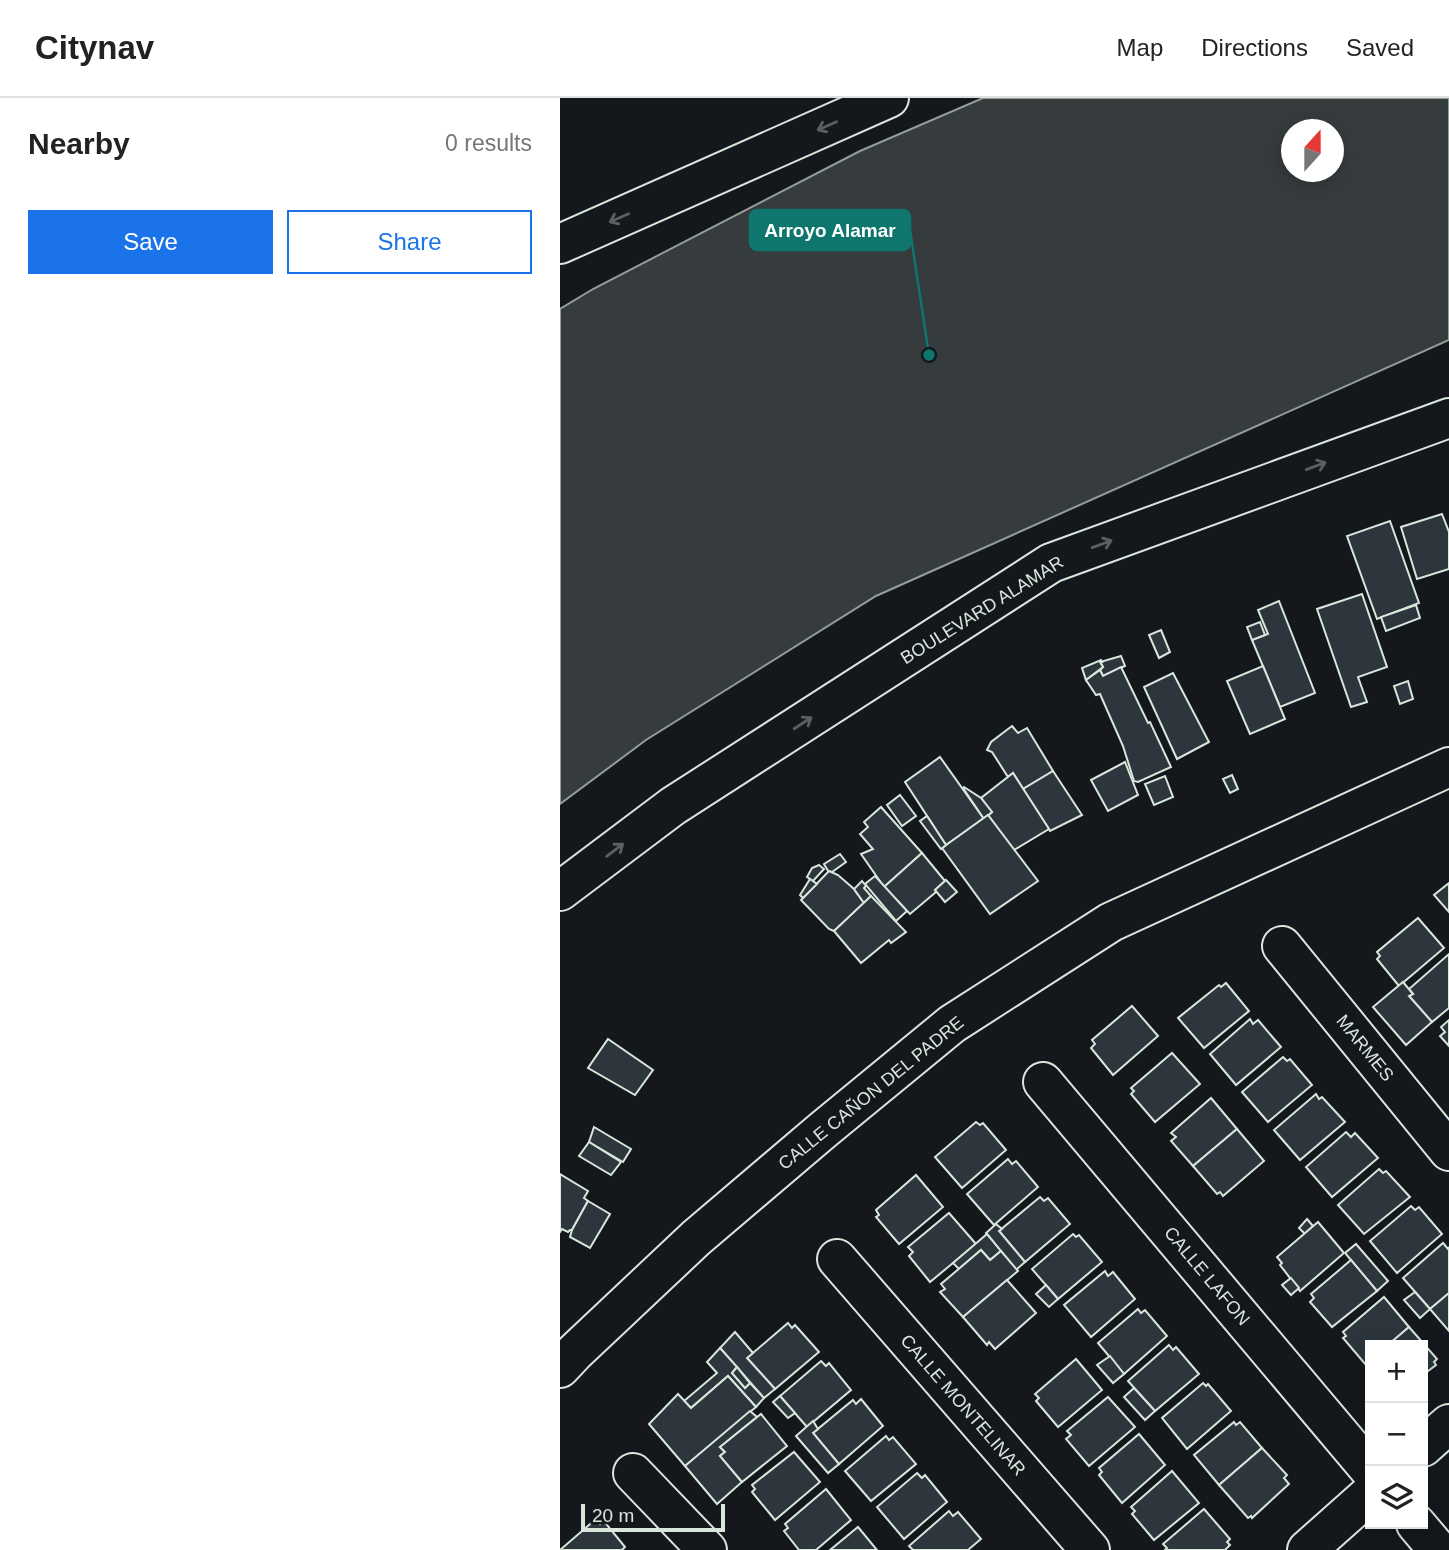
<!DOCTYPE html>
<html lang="en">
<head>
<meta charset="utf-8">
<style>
	:root { --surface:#fff; --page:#f6f6f6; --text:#222; --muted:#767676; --line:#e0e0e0; --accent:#1a73e8 }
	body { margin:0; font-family:Helvetica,sans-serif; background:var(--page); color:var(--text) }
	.controls { position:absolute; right:21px; bottom:21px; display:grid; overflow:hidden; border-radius:0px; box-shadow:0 4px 18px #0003 }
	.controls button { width:63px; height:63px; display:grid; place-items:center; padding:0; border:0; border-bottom:2px solid var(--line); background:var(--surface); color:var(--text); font:35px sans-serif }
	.compass { position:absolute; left:721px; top:21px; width:63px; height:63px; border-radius:50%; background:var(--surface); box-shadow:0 4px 18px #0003; rotate:21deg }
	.scale { position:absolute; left:21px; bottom:18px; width:144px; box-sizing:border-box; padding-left:7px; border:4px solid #d8e6dc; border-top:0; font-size:19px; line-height:24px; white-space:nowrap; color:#d8e6dc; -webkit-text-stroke:5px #14181c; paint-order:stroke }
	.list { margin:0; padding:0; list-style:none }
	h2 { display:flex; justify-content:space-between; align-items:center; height:91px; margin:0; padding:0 28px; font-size:30px }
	h2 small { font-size:23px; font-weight:400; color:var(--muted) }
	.actions { display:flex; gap:14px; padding:21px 28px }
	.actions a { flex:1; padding:16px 0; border:2px solid var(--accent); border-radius:0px; text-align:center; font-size:24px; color:var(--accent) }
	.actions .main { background:var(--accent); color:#fff }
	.icon { flex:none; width:38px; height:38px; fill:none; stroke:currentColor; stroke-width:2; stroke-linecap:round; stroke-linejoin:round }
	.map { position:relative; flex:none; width:889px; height:1452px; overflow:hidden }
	header { display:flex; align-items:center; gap:42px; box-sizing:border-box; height:98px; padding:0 35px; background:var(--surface); border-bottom:2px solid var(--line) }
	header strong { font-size:33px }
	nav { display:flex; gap:38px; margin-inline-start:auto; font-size:24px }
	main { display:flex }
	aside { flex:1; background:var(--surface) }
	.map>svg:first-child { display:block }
	.water { fill:#363b3e; stroke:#939e99; stroke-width:2; fill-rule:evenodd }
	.building { fill:#2c363c; stroke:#d8e6dc; stroke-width:2 }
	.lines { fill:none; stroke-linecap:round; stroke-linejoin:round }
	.minor-casing { stroke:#d8e6dc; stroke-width:42 }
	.highway-casing { stroke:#d8e6dc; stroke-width:42 }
	.minor { stroke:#14181c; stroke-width:38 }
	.highway { stroke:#14181c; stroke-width:38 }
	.oneway { stroke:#59605f }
	.labels { text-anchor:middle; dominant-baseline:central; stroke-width:5; stroke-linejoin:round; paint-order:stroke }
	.street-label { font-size:18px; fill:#d8e6dc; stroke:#14181c }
	.leader { fill:none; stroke:#0f766e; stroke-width:2.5 }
	.callout-dot { fill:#0f766e; stroke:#14181c; stroke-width:2.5 }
	.callout { fill:#0f766e; stroke:#0f766e; stroke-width:2.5 }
	.callout-label { font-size:19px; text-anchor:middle; font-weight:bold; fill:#fff }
</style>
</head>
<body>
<header>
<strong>Citynav</strong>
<nav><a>Map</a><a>Directions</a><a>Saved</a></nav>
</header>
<main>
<aside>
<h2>Nearby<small>0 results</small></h2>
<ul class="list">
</ul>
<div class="actions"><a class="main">Save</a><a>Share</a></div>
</aside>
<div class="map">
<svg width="889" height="1452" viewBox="0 0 889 1452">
	<rect width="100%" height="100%" fill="#14181c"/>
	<path class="water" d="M423 0H889V242L316 498 86 642 0 706V211L33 191 300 53ZM732 32H774V74H732Z"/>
	<g class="building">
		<path d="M882 416 889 434V471L857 481 841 429Z"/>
		<path d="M830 423 859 505 817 521 787 438Z"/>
		<path d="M802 496 827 569 798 579 807 604 791 609 757 511Z"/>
		<path d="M719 503 755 595 720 609 692 542 708 536 698 512Z"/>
		<path d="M856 507 860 520 826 533 821 519Z"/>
		<path d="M700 524 705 537 692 542 687 529Z"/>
		<path d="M601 532 610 554 599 560 589 537Z"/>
		<path d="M561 558 565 568 543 578 540 572 543 569 540 564Z"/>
		<path d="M541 562 542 564H540L543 569 526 582 522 570Z"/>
		<path d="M703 568 725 621 690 636 667 583Z"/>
		<path d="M561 569 588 625 590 624 611 669 578 684 574 683 563 648 540 596 536 597 526 582 540 572 543 578Z"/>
		<path d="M613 575 649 644 617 661 584 589Z"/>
		<path d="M848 583 853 601 840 606 834 588Z"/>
		<path d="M452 628 458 635 467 630 493 673 463 691 453 675 448 679 432 654 427 652 431 644Z"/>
		<path d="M380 659 424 721 386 747 345 684Z"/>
		<path d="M565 664 578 697 548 713 531 682Z"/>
		<path d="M493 673 522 717 490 733 463 691Z"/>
		<path d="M453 675 489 731 454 752 428 717 432 714 421 700Z"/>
		<path d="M672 677 678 691 670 695 663 681Z"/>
		<path d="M605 678 613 699 594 707 585 686Z"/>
		<path d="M404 689 421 700 432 714 424 721 403 690Z"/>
		<path d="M340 697 356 718 342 728 327 707Z"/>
		<path d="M321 709 362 755 324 789 301 756 313 751 300 736 308 729 304 724Z"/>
		<path d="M428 717 478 783 430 816 382 750Z"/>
		<path d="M367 718 386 747 381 751 360 723Z"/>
		<path d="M362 755 385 783 375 792 376 794 350 816 324 789Z"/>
		<path d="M280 756 286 764 272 774 268 773 264 766Z"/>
		<path d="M259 767 264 771 253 783 247 779 252 770Z"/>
		<path d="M269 773 278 777 294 791 304 805 274 833 269 831 241 802Z"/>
		<path d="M315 778 347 813 336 823 305 786Z"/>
		<path d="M250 781 257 786 243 800 240 797Z"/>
		<path d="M386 782 397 794 385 804 375 792Z"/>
		<path d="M302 783 306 788 304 790 311 798 304 805 294 791Z"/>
		<path d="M889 785V814L874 797Z"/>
		<path d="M311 798 346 834 331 845 329 842 301 865 274 833Z"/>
		<path d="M858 820 884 850 839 888 817 861 820 858 817 854Z"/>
		<path d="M889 856V910L872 924 849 898 853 896 849 891Z"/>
		<path d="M843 884 853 896 849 898 872 924 846 947 813 909Z"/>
		<path d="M666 885 689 913 644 950 618 920 659 887 661 889Z"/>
		<path d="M572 908 598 938 553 977 531 950 535 946 532 942Z"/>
		<path d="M690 921 693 926 698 922 721 949 676 987 650 956Z"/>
		<path d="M889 922V948L880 938 885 934 881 929Z"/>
		<path d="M48 941 93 972 75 997 28 970Z"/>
		<path d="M612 955 640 986 595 1024 571 996 574 993 571 990Z"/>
		<path d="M723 959 727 963 730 961 752 987 708 1024 682 994Z"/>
		<path d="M756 996 759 1001 762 999 785 1024 740 1062 714 1032Z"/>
		<path d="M651 1000 677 1031 633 1068 611 1043 616 1039 611 1035Z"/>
		<path d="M416 1024 420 1027 423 1025 446 1052 402 1090 375 1059Z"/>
		<path d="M34 1029 71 1051 63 1064 29 1044Z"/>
		<path d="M677 1031 704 1063 663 1098 660 1094 657 1096 633 1068Z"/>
		<path d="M786 1034 791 1039 795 1035 818 1060 772 1099 746 1069Z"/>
		<path d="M29 1044 61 1064 51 1077 19 1058Z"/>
		<path d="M448 1061 452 1066 456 1063 478 1089 434 1127 407 1096Z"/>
		<path d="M819 1071 823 1075 826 1073 850 1099 804 1136 778 1107Z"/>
		<path d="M0 1076 28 1093 24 1100 28 1103 12 1132H10L8 1134 2 1131 0 1134Z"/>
		<path d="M356 1077 383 1109 339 1146 316 1119 319 1117 316 1112Z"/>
		<path d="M480 1099 484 1103 488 1100 510 1126 465 1164 439 1133Z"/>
		<path d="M28 1103 50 1116 30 1150 10 1139 12 1132Z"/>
		<path d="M851 1108 855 1112 859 1109 882 1136 837 1175 810 1143Z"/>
		<path d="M389 1115 416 1146 370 1184 349 1158 353 1154 348 1149Z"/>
		<path d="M747 1121 753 1128 745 1136 739 1130Z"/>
		<path d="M758 1124 784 1155 740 1193 720 1167 722 1165 717 1159Z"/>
		<path d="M436 1126 442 1131 439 1133 465 1164 456 1172 426 1135Z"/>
		<path d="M427 1136 441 1153 430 1162 421 1152 399 1171 393 1165Z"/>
		<path d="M513 1136 516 1139 519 1137 542 1164 498 1201 472 1171Z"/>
		<path d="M883 1145 888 1151 889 1149V1195L870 1211 843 1180Z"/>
		<path d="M796 1146 828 1183 817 1193 785 1155Z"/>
		<path d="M421 1152 430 1162 441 1153 458 1173 403 1219 380 1194 385 1191 381 1186Z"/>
		<path d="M791 1162 817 1193 772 1229 750 1204 754 1200 751 1196Z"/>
		<path d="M545 1173 548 1178 553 1174 575 1201 531 1239 504 1207Z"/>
		<path d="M731 1180 739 1190 731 1197 722 1187Z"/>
		<path d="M447 1182 476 1215 435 1251 429 1244 427 1247 403 1219Z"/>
		<path d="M486 1187 498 1201 489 1209 476 1196Z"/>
		<path d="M855 1194 870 1211 860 1220 844 1202Z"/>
		<path d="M889 1195V1233L870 1211Z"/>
		<path d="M824 1199 849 1229 828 1247H810V1263L806 1267 783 1240 786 1238 783 1234Z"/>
		<path d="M578 1211 581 1215 585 1212 607 1238 564 1276 538 1245Z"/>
		<path d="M228 1225 232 1230 235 1227 259 1254 215 1291 187 1260Z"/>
		<path d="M849 1229 877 1261 874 1264 876 1267 863 1277V1247H828Z"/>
		<path d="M175 1234 193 1255 187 1260 215 1291 204 1300 160 1250Z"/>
		<path d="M609 1247 613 1252 616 1249 639 1276 595 1313 568 1283Z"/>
		<path d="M160 1250 177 1269 172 1275 185 1290 190 1285 204 1300 196 1309 168 1278 131 1310 124 1303 157 1275 147 1264Z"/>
		<path d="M550 1258 564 1276 553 1285 537 1267Z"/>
		<path d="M516 1261 542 1292 498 1329 476 1303 479 1300 475 1296Z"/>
		<path d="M261 1263 266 1268 269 1265 291 1292 247 1329 220 1298Z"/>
		<path d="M177 1269 190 1285 185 1290 172 1275Z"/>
		<path d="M168 1278 196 1309 125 1368 89 1326 118 1296 131 1310Z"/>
		<path d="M643 1285 646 1288 648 1286 671 1313 627 1351 602 1320Z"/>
		<path d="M574 1290 595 1313 585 1322 564 1299Z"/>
		<path d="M220 1298 235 1315 228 1320 213 1304Z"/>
		<path d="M548 1299 575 1329 529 1368 506 1341 511 1337 507 1333Z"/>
		<path d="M301 1301 323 1328 279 1366 253 1335 293 1302 296 1306Z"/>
		<path d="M190 1313 197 1319 160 1349 165 1354 160 1358 182 1384 157 1406 125 1368Z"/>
		<path d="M201 1316 227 1348 182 1384 160 1358 165 1354 160 1349Z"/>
		<path d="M253 1323 258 1331 253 1335 279 1366 268 1375 236 1338Z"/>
		<path d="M674 1324 676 1327 680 1324 702 1350 659 1387 634 1357Z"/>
		<path d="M579 1336 605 1367 562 1405 539 1377 542 1374 539 1370Z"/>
		<path d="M326 1338 329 1342 333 1339 356 1366 311 1403 285 1373Z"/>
		<path d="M702 1350 727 1377 724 1380 729 1386 692 1420 691 1418 688 1420 659 1387Z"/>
		<path d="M234 1354 260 1384 215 1422 192 1394 195 1391 192 1387Z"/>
		<path d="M612 1373 639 1405 594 1442 572 1416 575 1413 571 1409Z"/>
		<path d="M357 1375 362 1380 365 1377 387 1404 344 1441 317 1409Z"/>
		<path d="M266 1391 291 1422 256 1452H239L224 1433 228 1430 225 1426Z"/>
		<path d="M644 1411 670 1441 667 1444 670 1447 665 1452H605L607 1450 603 1446Z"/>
		<path d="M389 1413 393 1418 398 1414 421 1441 408 1452H353L349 1448Z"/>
		<path d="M36 1421 40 1426 43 1422 65 1449 62 1452H0Z"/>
		<path d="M298 1429 317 1452H270Z"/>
	</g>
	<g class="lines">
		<g class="minor-casing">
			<g id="minor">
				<path d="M722 848 889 1053"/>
				<path d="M483 984 810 1372"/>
				<path d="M277 1161 530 1452"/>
				<path d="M0 1270 15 1254 136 1140 263 1032 392 926 551 824 889 669"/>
				<path d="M863 1349 889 1326"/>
				<path d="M73 1375 147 1452"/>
				<path d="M856 1426 878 1452"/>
				<path d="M747 1452 810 1396"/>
			</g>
		</g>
		<g class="highway-casing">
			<g id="highway">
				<path d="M0 146 329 0"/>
				<path d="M0 793 113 708 491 465 889 320"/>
			</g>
		</g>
		<use href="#minor" class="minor"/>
		<use href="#highway" class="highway"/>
	</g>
	<defs><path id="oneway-shaft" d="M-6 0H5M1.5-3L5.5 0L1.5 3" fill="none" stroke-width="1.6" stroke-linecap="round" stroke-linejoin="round" transform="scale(1.75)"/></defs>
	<g class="oneway">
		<use href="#oneway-shaft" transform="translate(267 28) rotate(156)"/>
		<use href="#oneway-shaft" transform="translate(59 120) rotate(156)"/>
		<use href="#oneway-shaft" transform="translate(756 368) rotate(-20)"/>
		<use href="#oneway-shaft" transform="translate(542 446) rotate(-20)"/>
		<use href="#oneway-shaft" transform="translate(243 625) rotate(-33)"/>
		<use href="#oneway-shaft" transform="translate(55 752) rotate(-37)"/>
	</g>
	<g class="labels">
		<g class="street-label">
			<text transform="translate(422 512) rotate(-32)">BOULEVARD ALAMAR</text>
			<text transform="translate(805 950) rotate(51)">MARMES</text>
			<text transform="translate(311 995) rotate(-39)">CALLE CAÑON DEL PADRE</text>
			<text transform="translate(647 1178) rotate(50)">CALLE LAFON</text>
			<text transform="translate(403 1307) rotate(49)">CALLE MONTELINAR</text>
		</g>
	</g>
	<path class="leader" d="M369 257L350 132"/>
	<circle class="callout-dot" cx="369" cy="257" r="7"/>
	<rect class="callout" x="190" y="112" width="160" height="40" rx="7"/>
	<g class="callout-label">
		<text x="270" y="139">Arroyo Alamar</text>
	</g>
</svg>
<div class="controls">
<button>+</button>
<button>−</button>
<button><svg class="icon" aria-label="layers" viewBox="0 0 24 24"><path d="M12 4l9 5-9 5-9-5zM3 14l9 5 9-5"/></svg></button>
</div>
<svg class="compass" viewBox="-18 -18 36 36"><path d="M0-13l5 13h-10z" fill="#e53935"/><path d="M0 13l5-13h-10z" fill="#767676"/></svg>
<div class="scale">20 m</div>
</div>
</main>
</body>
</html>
